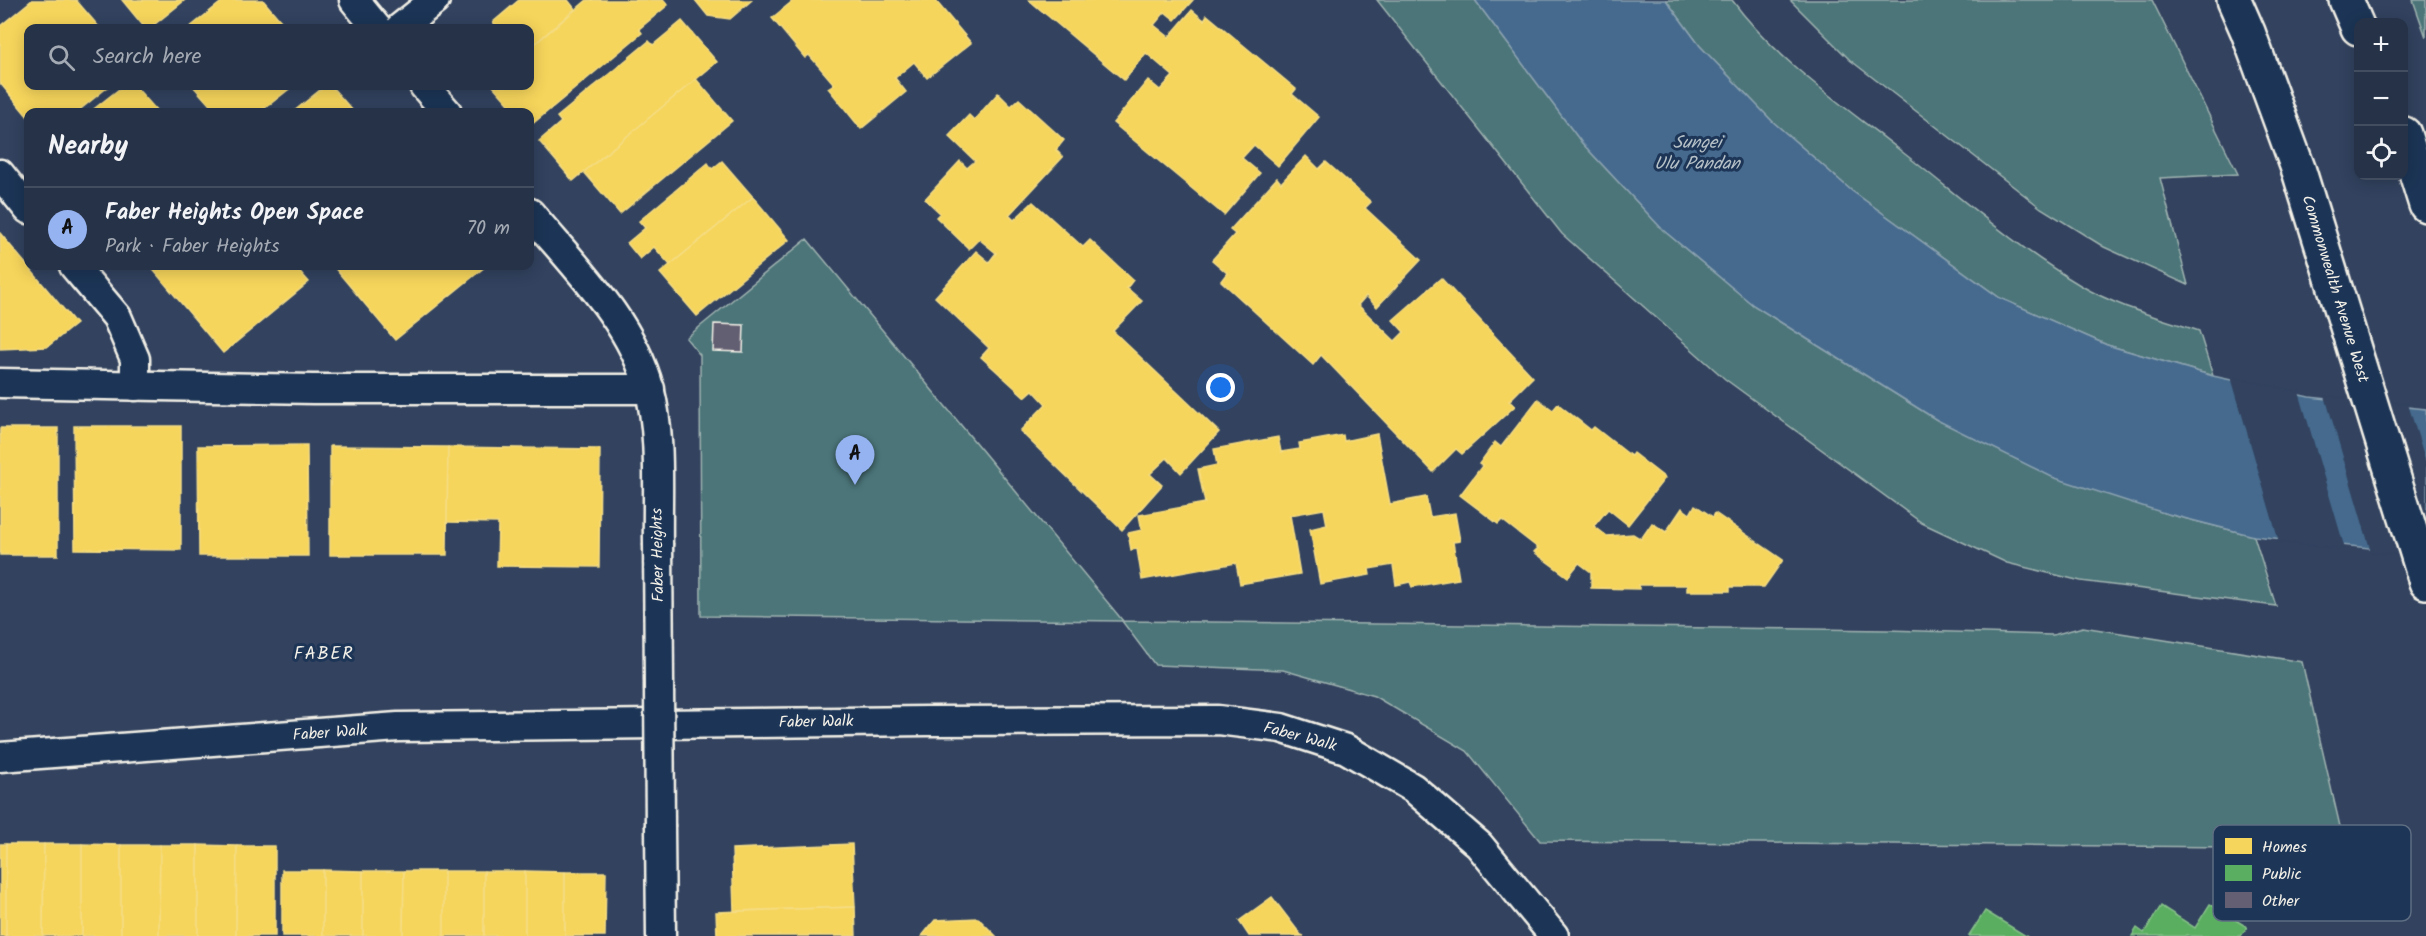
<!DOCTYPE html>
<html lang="en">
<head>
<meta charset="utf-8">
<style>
	:root { --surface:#263247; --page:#2e3a4e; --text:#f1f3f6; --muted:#a4aab4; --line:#424d60; --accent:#95b2f1 }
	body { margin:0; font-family:Kalam,sans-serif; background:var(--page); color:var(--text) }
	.controls { position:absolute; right:18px; top:18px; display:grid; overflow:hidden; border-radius:12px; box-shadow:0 3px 15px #0003 }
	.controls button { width:54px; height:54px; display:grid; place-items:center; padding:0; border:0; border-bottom:2px solid var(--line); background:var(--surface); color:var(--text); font:30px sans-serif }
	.you { position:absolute; left:1221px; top:388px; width:21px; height:21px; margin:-15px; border:4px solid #fff; border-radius:50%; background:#1a73e8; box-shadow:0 0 0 9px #1a73e833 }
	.badge { display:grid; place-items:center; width:39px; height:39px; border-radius:50%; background:var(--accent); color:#111; font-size:20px; font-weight:700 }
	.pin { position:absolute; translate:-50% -50px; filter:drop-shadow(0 2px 3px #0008) }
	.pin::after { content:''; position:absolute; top:32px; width:21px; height:18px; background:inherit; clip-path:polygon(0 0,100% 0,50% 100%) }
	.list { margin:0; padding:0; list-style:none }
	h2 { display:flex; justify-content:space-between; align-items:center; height:78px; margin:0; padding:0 24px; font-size:26px }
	h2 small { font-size:20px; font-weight:400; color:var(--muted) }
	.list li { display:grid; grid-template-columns:39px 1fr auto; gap:18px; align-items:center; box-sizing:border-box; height:84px; padding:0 24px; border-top:2px solid var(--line) }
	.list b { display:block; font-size:22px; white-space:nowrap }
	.list p { margin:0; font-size:20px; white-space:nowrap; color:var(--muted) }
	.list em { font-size:20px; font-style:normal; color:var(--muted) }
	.icon { flex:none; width:33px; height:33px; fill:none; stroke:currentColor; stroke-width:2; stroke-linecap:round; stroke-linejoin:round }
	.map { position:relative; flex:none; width:2426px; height:936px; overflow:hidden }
	.search { position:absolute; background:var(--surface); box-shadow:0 3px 15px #0003; left:24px; top:24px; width:510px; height:66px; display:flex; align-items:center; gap:15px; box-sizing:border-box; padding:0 21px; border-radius:12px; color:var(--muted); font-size:22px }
	.panel { position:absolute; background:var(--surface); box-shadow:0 3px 15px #0003; left:24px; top:108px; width:510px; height:162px; border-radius:12px }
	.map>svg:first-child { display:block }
	.green { fill:#4c7579; stroke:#a0b3b0; stroke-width:1.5 }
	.water { fill:#456b8d; stroke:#8ba1b1; stroke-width:1.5 }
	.pier { fill:#32425f }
	.homes { fill:#f6d55c; stroke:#f5dd86; stroke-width:1.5 }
	.public { fill:#5aae61; stroke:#88c28a; stroke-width:1.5 }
	.building { fill:#645f72; stroke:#f4f1e8; stroke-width:1.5 }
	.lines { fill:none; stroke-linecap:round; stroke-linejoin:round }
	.minor-casing { stroke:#f4f1e8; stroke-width:33 }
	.primary-casing { stroke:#f4f1e8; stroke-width:38 }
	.minor { stroke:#1d3557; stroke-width:28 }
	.primary { stroke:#1d3557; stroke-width:33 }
	.minor-bridge-casing { stroke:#f4f1e8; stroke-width:33; stroke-linecap:butt }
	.minor-bridge { stroke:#1d3557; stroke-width:28 }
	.labels { text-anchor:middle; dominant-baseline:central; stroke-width:6; stroke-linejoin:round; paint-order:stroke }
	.street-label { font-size:16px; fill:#f4f1e8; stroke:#1d3557 }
	.water-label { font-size:18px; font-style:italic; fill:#b7c2c8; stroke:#1d3557 }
	.neighbourhood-label { font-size:18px; letter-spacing:1.5px; fill:#f4f1e8; stroke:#1d3557 }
	.key { fill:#1d3557; stroke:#5e6d82; stroke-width:1.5 }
	.key-label { font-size:16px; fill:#f4f1e8 }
</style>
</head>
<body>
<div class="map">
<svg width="2426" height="936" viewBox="0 0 2426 936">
	<rect width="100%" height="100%" fill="#32425f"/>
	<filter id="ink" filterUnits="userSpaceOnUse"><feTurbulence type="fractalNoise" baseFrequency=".0167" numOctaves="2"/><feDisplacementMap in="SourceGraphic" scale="12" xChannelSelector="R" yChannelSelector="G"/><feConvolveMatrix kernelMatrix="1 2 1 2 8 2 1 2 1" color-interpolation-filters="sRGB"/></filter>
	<g filter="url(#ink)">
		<g class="green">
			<path d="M1377 0H1475L1582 143 1663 230 1753 305 1937 420 2164 513 2254 536 2276 606 2081 581 2007 563 1922 523 1725 379 1562 234Z"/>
			<path d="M1666 0H1732C1777 61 1843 105 1901 151 1960 197 2016 247 2080 285 2115 306 2160 318 2199 331L2213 376 2107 345 2000 298 1852 191 1772 121 1700 46Z"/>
			<path d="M1790 0H2152L2238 174 2160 178 2188 285 2104 247 2041 208 1850 60Z"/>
			<path d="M2413 0H2426V37Z"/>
			<path d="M807 239 1123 621 1888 630 2053 635 2083 627 2302 662 2345 848 1540 841 1467 751 1374 696 1283 670 1155 665 1122 621 701 616 700 355 686 338Z"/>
		</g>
		<path class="water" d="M1475 0H1666L1700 46 1772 121 1852 191 2000 298 2107 345 2213 376 2309 397 2426 409V554L2254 536 2164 513 2052 477 1937 420 1753 305 1663 230 1582 143Z"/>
		<g class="pier">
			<path d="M2231 377 2299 392 2345 549 2279 542Z"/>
			<path d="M2325 396 2408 404 2426 462V557L2371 552Z"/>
		</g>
		<g class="homes">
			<path d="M32 0H76L100 28H28V86H109L77 112H28V117L0 83V26Z"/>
			<path d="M122 0H185L150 28H145Z"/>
			<path d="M224 0H263L287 28H189Z"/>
			<path d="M519 0H568L575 9 530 48V28H498L493 22Z"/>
			<path d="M587 0H664L668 5 639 29 642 33 530 126V112H516L493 86H530V48Z"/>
			<path d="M695 0H752L730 19 708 16Z"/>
			<path d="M794 0H935L971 43 927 78 914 62 895 78 906 92 861 129 828 88 834 84 809 55 805 58 772 18Z"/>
			<path d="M1029 0H1193L1175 20 1165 12 1154 25 1169 37 1192 10 1204 20 1207 15 1296 89 1292 94 1319 117 1278 166 1254 145 1242 158 1260 173 1224 215 1113 123 1148 80 1160 90 1173 76 1146 53 1124 80Z"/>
			<path d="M682 21 717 62 573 181 539 141 561 122 557 117 649 41 653 45Z"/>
			<path d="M696 79 732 121 620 214 584 172Z"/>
			<path d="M123 86H135L158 112H90Z"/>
			<path d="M193 86H293L260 112H216Z"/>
			<path d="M325 86H331L354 112H293Z"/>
			<path d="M998 93 1011 106 1019 99 1064 140 1056 150 1063 157 1009 215 1014 220 1033 202 1083 247 1090 240 1133 280 1127 288 1142 301 1113 331 1219 432 1181 473 1167 458 1150 474 1162 485 1122 530 1020 431 1046 404 1033 390 1025 397 981 357 989 348 935 297 976 251 989 262 996 253 979 239 969 249 936 217 940 213 925 199 960 161 967 168 975 161 949 136 969 115 974 120Z"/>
			<path d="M1306 156 1319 169 1326 162 1371 202 1365 208 1421 260 1377 307 1366 296 1358 305 1395 341 1404 332 1393 320 1441 278 1533 377 1509 401 1515 406 1462 454 1456 449 1433 472 1321 355 1313 365 1221 281 1227 273 1212 260 1235 234 1230 230 1277 178 1281 183Z"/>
			<path d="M722 161 753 197 670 265 654 247 640 259 627 243 645 228 639 221 708 163 712 169Z"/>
			<path d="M753 197 789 240 697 316 660 273Z"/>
			<path d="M0 233 76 324 47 347 0 349Z"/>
			<path d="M150 266H295L309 282 223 353Z"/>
			<path d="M333 266H486L395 340Z"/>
			<path d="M1538 399 1553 410 1558 404 1591 430 1594 427 1631 456 1633 453 1665 478 1628 525 1608 509 1594 526 1607 536 1633 534 1641 539 1652 523 1666 532 1682 508 1690 514 1695 505 1713 517 1715 513 1783 560 1764 587H1730V591H1687V585H1639V589L1591 588V572L1579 563 1568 577 1534 552 1538 548 1502 520 1498 524 1460 495 1482 466 1479 464 1495 442 1501 447Z"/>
			<path d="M74 426H181V550L75 549Z"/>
			<rect x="0" y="428" width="58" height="127"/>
			<path d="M1377 434 1390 504 1426 497 1430 517 1455 513 1460 541 1453 542 1459 579 1412 587 1410 582 1396 585 1393 565 1369 569 1370 575 1320 584 1310 529 1327 525 1324 509 1290 515 1300 574 1240 584 1236 563 1142 580 1137 549 1131 550 1128 533 1142 530 1139 515 1205 503 1198 469 1217 465 1214 449 1278 437 1281 452 1300 449 1299 443 1343 435 1344 441Z"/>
			<path d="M307 445 308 556H199L198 446Z"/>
			<path d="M330 446 448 447 447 555H330Z"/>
			<path d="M448 447 600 449 599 567 497 566 498 523 447 522Z"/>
			<rect x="0" y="844" width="6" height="92"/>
			<path d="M6 844H44L43 936H6Z"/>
			<path d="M44 844H82V936H43Z"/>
			<path d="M82 844 121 845V936H82Z"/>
			<path d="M852 844 855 907 734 911 732 849Z"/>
			<path d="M121 845H160L159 936H121Z"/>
			<path d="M160 845H198V936H159Z"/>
			<path d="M198 845 237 846 236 936H198Z"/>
			<path d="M237 846H275V936H236Z"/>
			<rect x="282" y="870" width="41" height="66"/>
			<path d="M323 870 363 871V936H323Z"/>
			<path d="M363 871H404L403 936H363Z"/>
			<path d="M404 871H444V936H403Z"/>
			<rect x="444" y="871" width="40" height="65"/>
			<rect x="484" y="871" width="41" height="65"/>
			<path d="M525 871 565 872V936H525Z"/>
			<path d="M565 872H606L605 936H565Z"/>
			<path d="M1272 897 1301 935 1304 936H1249L1239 921Z"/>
			<path d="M855 907 856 936H717L716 912Z"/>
			<path d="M978 918 996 936H922L935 920Z"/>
		</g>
		<g class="public">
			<path d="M2210 904 2247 927 2241 936H2132L2137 928 2144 933 2161 906 2195 928Z"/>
			<path d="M1985 911 2026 936H1969Z"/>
		</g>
		<path class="building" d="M714 324 744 325 743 352 713 351Z"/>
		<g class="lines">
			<g class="minor-casing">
				<g id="minor">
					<path d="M354 0 377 28"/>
					<path d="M400 28 435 0"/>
					<path d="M424 86 447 112"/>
					<path d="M0 174 28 209"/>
					<path d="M530 213C574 266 631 320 649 388 662 435 657 494 658 543"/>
					<path d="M74 266 117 317 135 359V386"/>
					<path d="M0 383 313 389H650"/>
					<path d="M0 757 398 727 927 721 1218 720 1281 728 1346 749 1413 788 1479 845 1554 936"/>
					<path d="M660 827 661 936"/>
				</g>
			</g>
			<g class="primary-casing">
				<g id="primary">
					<path d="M2234 0 2248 32 2299 171 2426 582"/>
					<path d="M2346 0 2358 28"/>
					<path d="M2404 134 2426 205"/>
				</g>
			</g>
			<use href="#minor" class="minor"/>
			<use href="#primary" class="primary"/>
			<g class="minor-bridge-casing">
				<path id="minor-bridge" d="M658 543 660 827"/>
			</g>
			<use href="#minor-bridge" class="minor-bridge"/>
		</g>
	</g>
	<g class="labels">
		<g class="street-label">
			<text transform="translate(2335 289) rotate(73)">Commonwealth Avenue West</text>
			<text transform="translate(658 555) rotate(-91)">Faber Heights</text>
			<text transform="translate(816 722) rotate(-1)">Faber Walk</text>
			<text transform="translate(330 733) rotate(-4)">Faber Walk</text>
			<text transform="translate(1300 737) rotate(15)">Faber Walk</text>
		</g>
		<g class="water-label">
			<text x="1697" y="143">Sungei<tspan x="1697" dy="21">Ulu Pandan</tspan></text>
		</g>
		<g class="neighbourhood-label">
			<text x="324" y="654">FABER</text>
		</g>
	</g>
	<rect x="2213" y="825" width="198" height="96" rx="9" class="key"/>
	<rect x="2225" y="838" width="27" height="16" fill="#f6d55c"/>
	<rect x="2225" y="865" width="27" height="16" fill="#5aae61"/>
	<rect x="2225" y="892" width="27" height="16" fill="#645f72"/>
	<g class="key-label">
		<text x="2262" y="852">Homes</text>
		<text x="2262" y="879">Public</text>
		<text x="2262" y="906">Other</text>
	</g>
</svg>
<div class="controls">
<button>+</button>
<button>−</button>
<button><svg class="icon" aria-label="locate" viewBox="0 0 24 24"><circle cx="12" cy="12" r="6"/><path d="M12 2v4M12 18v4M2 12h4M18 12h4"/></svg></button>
</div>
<div class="you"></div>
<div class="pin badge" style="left:855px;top:485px">A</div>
<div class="search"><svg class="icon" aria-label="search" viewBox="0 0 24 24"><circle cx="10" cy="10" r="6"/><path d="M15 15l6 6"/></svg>Search here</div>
<section class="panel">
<h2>Nearby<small></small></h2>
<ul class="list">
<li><span class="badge">A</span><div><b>Faber Heights Open Space</b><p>Park · Faber Heights</p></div><em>70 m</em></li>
</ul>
</section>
</div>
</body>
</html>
